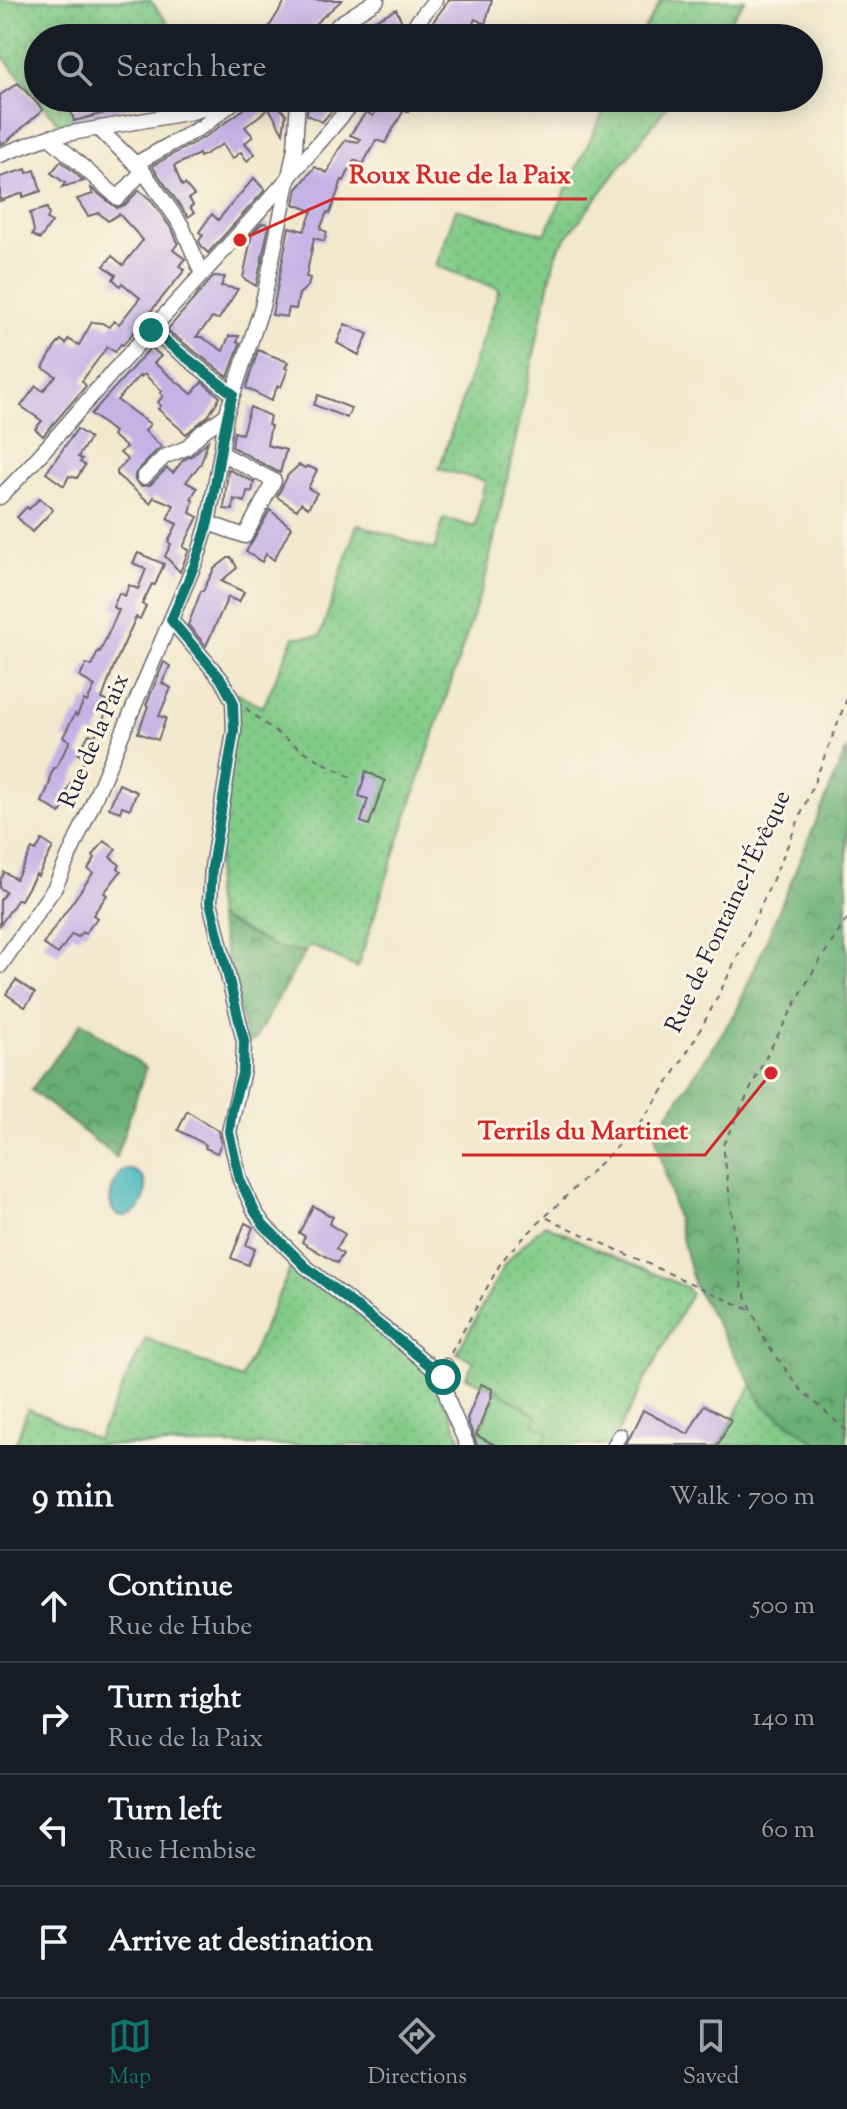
<!DOCTYPE html>
<html lang="en">
<head>
<meta charset="utf-8">
<style>
	:root { --surface:#171b24; --page:#20242c; --text:#f1f3f6; --muted:#9ea1a6; --line:#363941; --accent:#0f766e }
	body { margin:0; font-family:"Sorts Mill Goudy",serif; background:var(--page); color:var(--text) }
	.stop { position:absolute; width:24px; height:24px; margin:-18px; border:6px solid #0f766e; border-radius:50%; background:#fff }
	.stop.end { background:#0f766e; border-color:#fff; box-shadow:0 2px 8px #0008 }
	.list { margin:0; padding:0; list-style:none }
	h2 { display:flex; justify-content:space-between; align-items:center; height:104px; margin:0; padding:0 32px; font-size:34px }
	h2 small { font-size:26px; font-weight:400; color:var(--muted) }
	.list li { display:grid; grid-template-columns:52px 1fr auto; gap:24px; align-items:center; box-sizing:border-box; height:112px; padding:0 32px; border-top:2px solid var(--line) }
	.list b { display:block; font-size:30px; white-space:nowrap }
	.list p { margin:0; font-size:26px; white-space:nowrap; color:var(--muted) }
	.list em { font-size:26px; font-style:normal; color:var(--muted) }
	.icon { flex:none; width:44px; height:44px; fill:none; stroke:currentColor; stroke-width:2; stroke-linecap:round; stroke-linejoin:round }
	.map { position:relative; flex:none; width:847px; height:1445px; overflow:hidden }
	.search { position:absolute; background:var(--surface); box-shadow:0 4px 20px #0003; left:24px; right:24px; top:24px; height:88px; display:flex; align-items:center; gap:20px; box-sizing:border-box; padding:0 28px; border-radius:44px; color:var(--muted); font-size:30px }
	.sheet { height:552px; background:var(--surface) }
	nav { display:flex; justify-content:space-around; align-items:center; box-sizing:border-box; height:112px; border-top:2px solid var(--line); background:var(--surface); font-size:22px; color:var(--muted) }
	nav a { display:grid; justify-items:center; gap:4px }
	nav .on { color:var(--accent) }
	.map>svg:first-child { display:block }
	.grass { fill:url(#grass-dots); stroke:#527662; stroke-width:2 }
	.forest { fill:url(#forest-crowns); stroke:#466858; stroke-width:2 }
	.garden { fill:#82cb88; stroke:#527662; stroke-width:2 }
	.water { fill:#48b7be; stroke:#356c7c; stroke-width:2 }
	.building { fill:#c6b3e6 }
	.lines { fill:none; stroke-linecap:round; stroke-linejoin:round }
	.minor-casing { stroke:#6b676e; stroke-width:17 }
	.path { stroke:#6b676e; stroke-width:2; stroke-dasharray:6 6; stroke-linecap:butt }
	.minor { stroke:#fff; stroke-width:14 }
	.route { stroke:#0f766e; stroke-width:10 }
	.labels { text-anchor:middle; dominant-baseline:central; stroke-width:6; stroke-linejoin:round; paint-order:stroke }
	.street-label { font-size:24px; fill:#22223b; stroke:#fcf5e5 }
	.leader { fill:none; stroke:#d62828; stroke-width:3 }
	.callout-dot { fill:#d62828; stroke:#fcf5e5; stroke-width:3 }
	.callout-label { font-size:26px; text-anchor:middle; font-weight:bold; fill:#d62828; stroke:#fcf5e5; stroke-width:6; stroke-linejoin:round; paint-order:stroke }
</style>
</head>
<body>
<div class="map">
<svg width="847" height="1445" viewBox="0 0 847 1445">
	<defs>
		<pattern id="grass-dots" width="8" height="8" patternUnits="userSpaceOnUse" patternTransform="scale(2)"><rect width="8" height="8" fill="#82cb88"/><path d="M2 2h.1M6 6h.1" fill="none" stroke="#70ae76" stroke-width="1.8" stroke-linecap="round"/></pattern>
		<pattern id="forest-crowns" width="20" height="18" patternUnits="userSpaceOnUse" patternTransform="scale(2)"><rect width="20" height="18" fill="#69af74"/><path d="M2 6a3 3 0 1 1 6 0M12 15a3 3 0 1 1 6 0" fill="none" stroke="#568e60"/></pattern>
	</defs>
	<rect width="100%" height="100%" fill="#fcf5e5"/>
	<filter id="ink" filterUnits="userSpaceOnUse"><feTurbulence type="fractalNoise" baseFrequency=".0125" numOctaves="2"/><feDisplacementMap in="SourceGraphic" scale="16" xChannelSelector="R" yChannelSelector="G"/><feConvolveMatrix kernelMatrix="1 2 1 2 8 2 1 2 1" color-interpolation-filters="sRGB"/></filter>
	<filter id="wash" filterUnits="userSpaceOnUse"><feTurbulence type="fractalNoise" baseFrequency=".006" numOctaves="4" result="noise"/><feDisplacementMap in="SourceGraphic" scale="32" xChannelSelector="R" yChannelSelector="G"/><feGaussianBlur stdDeviation="1.8" result="paint"/><feColorMatrix in="noise" values="0 0 0 0 0 0 0 0 0 0 0 0 0 0 0 0 0 1.4 0 .05"/><feComposite in="paint" operator="in"/></filter>
	<g filter="url(#wash)">
		<rect width="100%" height="100%" fill="#f2e8cd"/>
		<g class="grass">
			<path d="M0 0H150L180 38H38V98H63L71 110 74 121 61 126 0 53Z"/>
			<path d="M661 0H745L717 38H639Z"/>
			<path d="M610 98H673L560 246 554 262 486 576 357 968 311 945 305 952 279 949 217 917 214 894 236 692 263 707 294 637 320 636 357 524 434 550 444 518 475 527 485 481 439 469 499 289 436 266 456 209 545 234Z"/>
			<path d="M545 1224 603 1252 686 1287 691 1294 611 1445H543L549 1433 533 1423 537 1416 495 1389 466 1377 474 1361 457 1353 505 1264 516 1252Z"/>
			<path d="M294 1260 437 1378 463 1445H15L28 1408 97 1440 146 1338 241 1379Z"/>
			<path d="M752 1384 764 1405 820 1445H719Z"/>
		</g>
		<g class="forest">
			<path d="M847 748V1445H820L764 1405 694 1285 655 1134 736 1012Z"/>
			<path d="M217 917 279 949 305 952 254 1041 247 1042Z"/>
			<path d="M82 1022 146 1068 116 1157 31 1090Z"/>
		</g>
		<path class="garden" d="M497 1390 537 1416 533 1423 549 1433 543 1445H491L477 1436Z"/>
		<path class="water" d="M126 1169C129 1170 136 1171 138 1173 155 1184 142 1218 122 1216 102 1214 111 1176 126 1169Z"/>
		<g id="blocks">
			<g class="building">
				<path d="M286 0H342L308 30 302 38H262Z"/>
				<path d="M449 0H492L485 24 475 19 466 38H421Z"/>
				<path d="M396 9 402 22 397 29 378 38H340Z"/>
				<path d="M18 83 43 110 6 142 0 144V95Z"/>
				<path d="M75 98H149L150 101 74 121 71 110 78 108Z"/>
				<path d="M259 98H281L275 103 286 114 283 133 269 108 245 127 253 136 245 143 255 154 247 161 241 152 232 159 223 144 200 157 199 154 174 166 182 186 185 184 194 195 189 198 193 205 190 207 194 213 188 217 152 166 208 135Z"/>
				<path d="M308 98H343L322 122 307 115Z"/>
				<path d="M384 98H416L408 112 404 110 385 143 376 140 363 164 354 160 344 181 342 180 330 213 327 212 320 229 327 232 324 241 314 238 306 277 310 278 308 286 299 294 296 309 289 308 287 317 272 315 289 227 304 231 312 211 294 204 297 189 315 167 327 173 339 149 346 140 359 142 360 139 350 135 366 112 373 116Z"/>
				<path d="M61 161 84 181 62 187 65 183 51 173Z"/>
				<path d="M26 169 27 173 35 170 41 191 23 197V193L0 201V177Z"/>
				<path d="M254 178 265 190 208 253 202 247 199 241 203 235 199 232 212 214 218 220Z"/>
				<path d="M91 188 117 208 125 205 139 190 150 199 173 231 178 243 173 250 185 259 180 266 185 270 123 345 121 344 115 352 107 347 82 381 86 386 43 436 35 429 42 421 21 406 36 386 43 391 56 376 43 368 55 347 61 340 66 344 68 339 79 345 92 322 102 323 109 327 114 321 119 324 140 298 122 283 120 286 113 279 116 275 104 266 112 256 123 265 143 240 119 214 108 221 99 213 88 216 77 199 93 194Z"/>
				<path d="M47 208 49 215 47 219 52 222 40 239 32 235 34 231 30 213Z"/>
				<path d="M265 223 269 226 256 286 243 278 252 234 261 224Z"/>
				<path d="M214 276 225 277 221 286 238 289 219 319 212 318 196 337H202L223 351 229 336H239L237 342 240 343 228 377 167 330Z"/>
				<path d="M345 324 368 334 359 355 337 343Z"/>
				<path d="M151 347 161 356 154 363 192 394 202 382 220 397 209 415 186 434 158 409 161 406 158 402 163 396 160 393 162 391 144 374 141 377 140 375 117 400 150 424 145 431 162 447 157 450 135 474V480L141 486 150 485 167 468 173 473 183 460 193 455 208 441 201 463 186 482 197 488 191 499 193 500 190 513 198 517 183 547 189 550 180 572 165 556 171 544 168 542 177 524 167 519 174 505 154 497 150 503 117 475V471L128 460 120 453 126 447 112 435 114 432 91 414Z"/>
				<path d="M258 350 288 362 285 368 288 369 281 387 278 385 271 401 246 388Z"/>
				<path d="M318 395 351 408 347 418 314 405Z"/>
				<path d="M250 407 270 416 268 425 271 426 267 445 286 450 280 473 232 447 234 432 242 434Z"/>
				<path d="M77 429 90 438 78 457 82 459 80 462 85 465 77 478 69 476 64 486 46 473Z"/>
				<path d="M299 465 305 468 307 466 317 470 308 488 317 493 308 508 301 503 297 510 277 497 288 475Z"/>
				<path d="M228 469 254 482 252 492 247 491 245 502 234 499 233 510 224 509Z"/>
				<path d="M40 498 53 510 32 532 17 517 27 507 29 509Z"/>
				<path d="M270 510 291 527 274 560 266 554 262 562 246 552Z"/>
				<path d="M138 553 164 564 155 585 152 584 142 604 146 606 140 619 136 617 114 666 102 699 111 703 95 736 89 734 78 754 86 758 80 769 78 768 63 799 67 801 60 813 42 802 51 780 49 779 54 768H56L70 741 63 737 75 714 77 716 84 700 87 702 95 686 80 677 86 664 92 666 98 651 100 652 119 610 113 607 119 593 125 596 129 585 138 589 146 569 133 563Z"/>
				<path d="M228 558H232L237 568 221 581 244 592 239 602 228 597 206 646 188 625 201 591H203L214 569Z"/>
				<path d="M164 662 170 666 162 683 171 688 159 716 166 718 158 740 138 733 148 706 146 705Z"/>
				<path d="M366 771 385 781 369 825 361 822 368 799 359 796Z"/>
				<path d="M119 784 137 792 130 809 122 806 120 812 109 808Z"/>
				<path d="M42 840 53 847 38 876 36 874 21 900 18 899 0 925V900L6 892 0 888V880L4 872 16 879 32 849 36 851Z"/>
				<path d="M104 841 116 849 110 857 120 865 118 868 121 871 104 893 107 895 93 915 97 918 85 934 82 932 78 937 72 934 58 954 43 944 93 873 88 869 95 858 93 856Z"/>
				<path d="M16 980 35 993 25 1007 6 994Z"/>
				<path d="M187 1111 219 1131 221 1143 217 1153 205 1148 206 1145 201 1142 178 1130Z"/>
				<path d="M313 1206 333 1217 329 1224 345 1234 336 1249 343 1254 337 1263 302 1242 305 1236 299 1233Z"/>
				<path d="M245 1223 253 1227 246 1245 255 1249 248 1265 231 1258Z"/>
				<path d="M481 1384 493 1389 491 1395 492 1396 476 1435 495 1445H477L467 1419Z"/>
				<path d="M704 1405 731 1420 718 1445H626L643 1410 688 1434Z"/>
			</g>
		</g>
	</g>
	<g filter="url(#ink)">
		<use href="#blocks" fill-opacity="0" stroke="#6b676e" stroke-width="2"/>
		<g class="lines">
			<g class="minor-casing">
				<g id="minor">
					<path d="M327 38 339 24 377 0"/>
					<path d="M404 38 435 0"/>
					<path d="M98 128 143 171 182 226 202 274"/>
					<path d="M49 137 118 198 143 171"/>
					<path d="M0 155 49 137 192 112 238 98"/>
					<path d="M137 163 203 126 231 104"/>
					<path d="M151 330 233 394"/>
					<path d="M144 477 164 457 186 448 202 432 226 415"/>
					<path d="M0 497C42 456 79 409 118 366 199 278 280 190 357 98"/>
					<path d="M208 523 245 536 274 481 221 453"/>
					<path d="M171 620 221 679 233 701 234 731 212 867 210 902 244 1041 243 1070 229 1132 240 1180 255 1212 264 1225 306 1267 400 1341 443 1377"/>
					<path d="M0 966 55 887 89 812 198 556 208 523 221 453 226 415 262 307 295 148 298 98"/>
					<path d="M446 1366C438 1391 458 1422 467 1445"/>
					<path d="M615 1445 620 1436"/>
				</g>
			</g>
			<g class="path">
				<path d="M246 708C279 737 316 760 355 779"/>
				<path d="M847 919 814 970 768 1053 723 1145 741 1284 765 1341 800 1389 847 1431"/>
				<path d="M547 1218 752 1311"/>
				<path d="M451 1353 500 1264 510 1251 633 1131C687 1064 725 985 760 908 791 839 821 769 847 698"/>
			</g>
			<use href="#minor" class="minor"/>
		</g>
	</g>
	<g class="lines" filter="url(#ink)">
		<path class="route" d="M151 330 233 394C220 435 218 479 208 522 200 556 185 588 171 620L221 679 233 701 234 731 212 867 210 902 244 1041 243 1070 232 1109 229 1132 240 1180 255 1212 264 1225 306 1267 400 1341 443 1377"/>
	</g>
	<g class="labels">
		<g class="street-label">
			<text transform="translate(95 741) rotate(-67)">Rue de la Paix</text>
			<text transform="translate(729 912) rotate(-65)">Rue de Fontaine-l'Évêque</text>
		</g>
	</g>
	<path class="leader" d="M240 240L333 199H587M771 1073L705 1155H462"/>
	<g class="callout-dot">
		<circle cx="240" cy="240" r="8"/>
		<circle cx="771" cy="1073" r="8"/>
	</g>
	<g class="callout-label">
		<text x="460" y="183">Roux Rue de la Paix</text>
		<text x="583" y="1139">Terrils du Martinet</text>
	</g>
</svg>
<div class="stop" style="left:443px;top:1377px"></div>
<div class="stop end" style="left:151px;top:330px"></div>
<div class="search"><svg class="icon" aria-label="search" viewBox="0 0 24 24"><circle cx="10" cy="10" r="6"/><path d="M15 15l6 6"/></svg>Search here</div>
</div>
<section class="sheet">
<h2>9 min<small>Walk · 700 m</small></h2>
<ul class="list">
<li><svg class="icon" aria-label="ahead" viewBox="0 0 24 24"><path d="M12 20V5M6 11l6-6 6 6"/></svg><div><b>Continue</b><p>Rue de Hube</p></div><em>500 m</em></li>
<li><svg class="icon" aria-label="right" viewBox="0 0 24 24"><path d="M7 20v-9h11M14 6l5 5-5 5"/></svg><div><b>Turn right</b><p>Rue de la Paix</p></div><em>140 m</em></li>
<li><svg class="icon" aria-label="left" viewBox="0 0 24 24"><path d="M17 20v-9H6M10 6l-5 5 5 5"/></svg><div><b>Turn left</b><p>Rue Hembise</p></div><em>60 m</em></li>
<li><svg class="icon" aria-label="arrive" viewBox="0 0 24 24"><path d="M6 21V4h12l-3 4 3 4H6"/></svg><div><b>Arrive at destination</b></div></li>
</ul>
</section>
<nav>
<a class="on"><svg class="icon" aria-label="map" viewBox="0 0 24 24"><path d="M3 6l6-2 6 2 6-2v14l-6 2-6-2-6 2zM9 4v14M15 6v14"/></svg>Map</a>
<a><svg class="icon" aria-label="directions" viewBox="0 0 24 24"><path d="M12 3l9 9-9 9-9-9zM9 14v-3h6M13 9l2 2-2 2"/></svg>Directions</a>
<a><svg class="icon" aria-label="saved" viewBox="0 0 24 24"><path d="M7 4h10v16l-5-4-5 4z"/></svg>Saved</a>
</nav>
</body>
</html>
